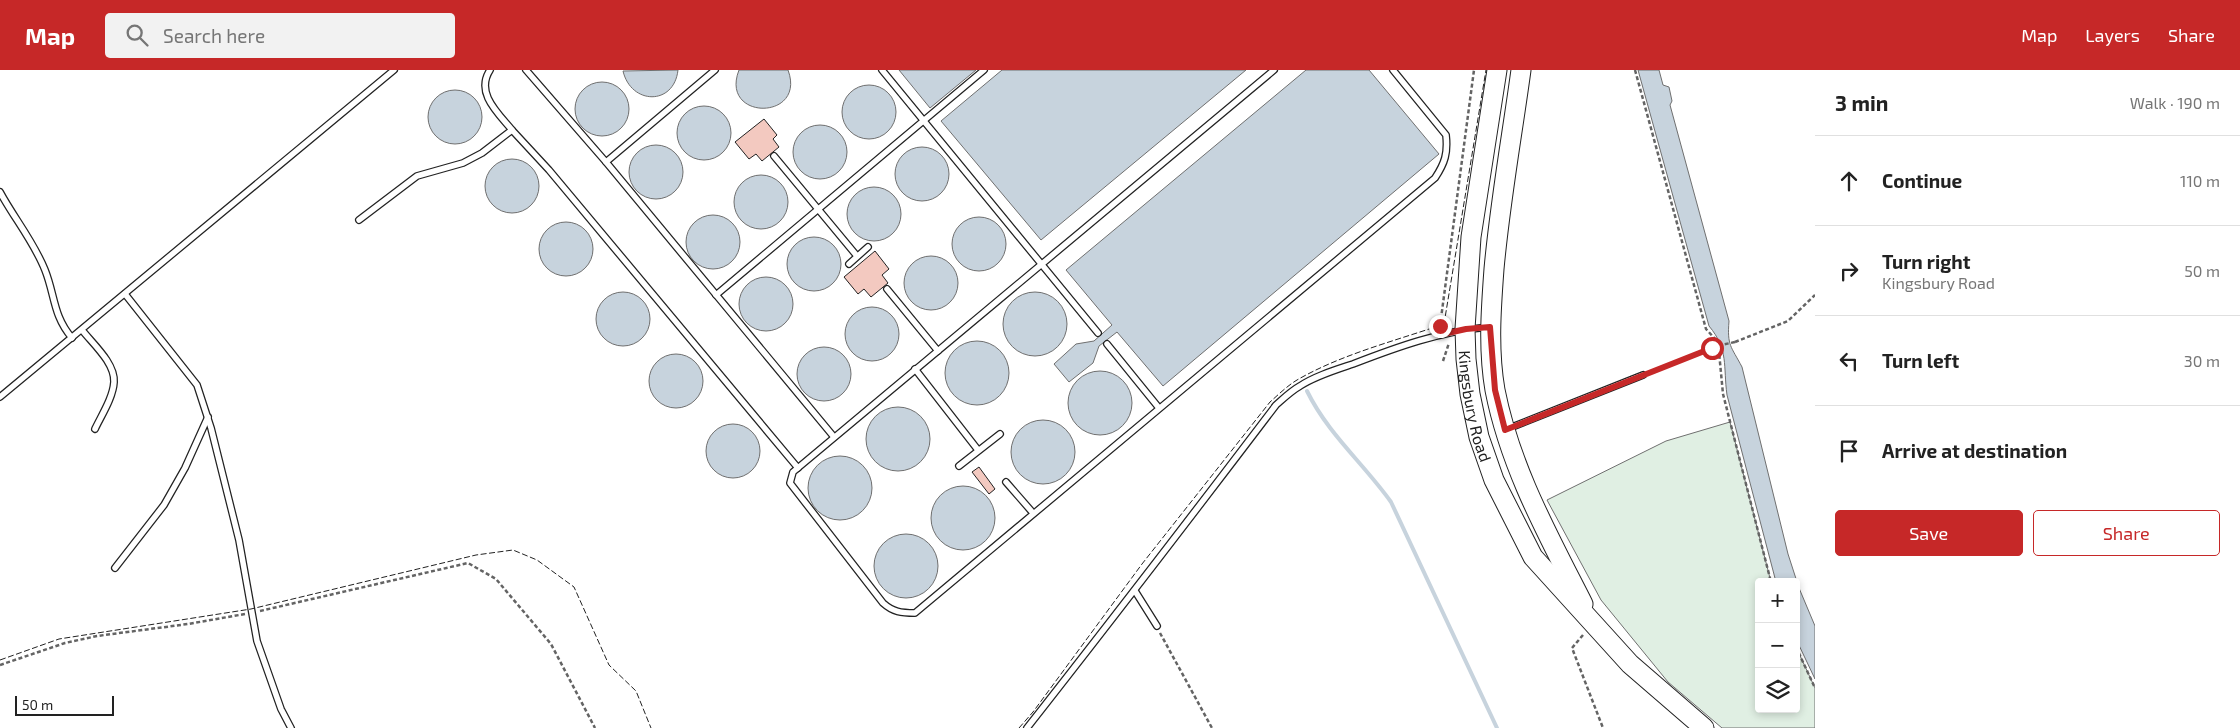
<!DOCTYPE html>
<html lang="en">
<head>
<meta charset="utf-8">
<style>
	:root { --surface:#fff; --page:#f2f2f2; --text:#222; --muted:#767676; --line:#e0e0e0; --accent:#c62828 }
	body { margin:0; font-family:"Exo 2",sans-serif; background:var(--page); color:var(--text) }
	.controls { position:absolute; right:15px; bottom:15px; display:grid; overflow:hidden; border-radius:5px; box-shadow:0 2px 8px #0003 }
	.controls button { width:45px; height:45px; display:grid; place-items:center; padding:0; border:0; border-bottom:1px solid var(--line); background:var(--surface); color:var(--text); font:25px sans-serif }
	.scale { position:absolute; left:15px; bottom:12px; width:99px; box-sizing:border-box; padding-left:5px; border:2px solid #222; border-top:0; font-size:14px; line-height:18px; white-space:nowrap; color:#222; -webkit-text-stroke:4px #fff; paint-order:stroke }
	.stop { position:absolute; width:15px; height:15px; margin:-11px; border:4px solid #c62828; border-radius:50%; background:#fff }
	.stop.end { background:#c62828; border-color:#fff; box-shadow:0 1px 5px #0008 }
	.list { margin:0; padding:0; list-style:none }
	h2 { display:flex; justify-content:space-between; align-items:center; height:65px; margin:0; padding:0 20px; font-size:21px }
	h2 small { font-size:16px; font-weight:400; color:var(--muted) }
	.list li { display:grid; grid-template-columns:32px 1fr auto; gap:15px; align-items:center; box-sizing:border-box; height:90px; padding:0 20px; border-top:1px solid var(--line) }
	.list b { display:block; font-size:19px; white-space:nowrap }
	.list p { margin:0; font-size:16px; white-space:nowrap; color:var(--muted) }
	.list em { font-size:16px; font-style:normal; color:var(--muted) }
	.actions { display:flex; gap:10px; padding:15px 20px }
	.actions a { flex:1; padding:11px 0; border:1px solid var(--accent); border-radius:5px; text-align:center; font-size:18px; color:var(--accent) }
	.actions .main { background:var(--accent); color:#fff }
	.icon { flex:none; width:28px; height:28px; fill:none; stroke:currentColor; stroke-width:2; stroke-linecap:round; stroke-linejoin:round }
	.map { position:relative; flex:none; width:1815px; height:658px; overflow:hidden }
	header { display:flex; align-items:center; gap:30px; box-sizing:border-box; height:70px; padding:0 25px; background:var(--accent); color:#fff }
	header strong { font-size:24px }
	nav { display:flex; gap:28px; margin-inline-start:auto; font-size:18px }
	.search { width:350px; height:45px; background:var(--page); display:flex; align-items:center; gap:12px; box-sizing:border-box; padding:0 18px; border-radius:5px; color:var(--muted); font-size:19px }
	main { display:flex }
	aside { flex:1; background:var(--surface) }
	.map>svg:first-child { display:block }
	.green { fill:#e0efe3; stroke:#6f6f6f }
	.water { fill:#c7d3dd; stroke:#6f6f6f }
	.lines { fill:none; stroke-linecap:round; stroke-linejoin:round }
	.stream { stroke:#c7d3dd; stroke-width:4 }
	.building { fill:#f3c9c0; stroke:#222 }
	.lane-casing { stroke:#222; stroke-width:8 }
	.primary-casing { stroke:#222; stroke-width:21 }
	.path { stroke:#646464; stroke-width:2.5; stroke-dasharray:4 2.5; stroke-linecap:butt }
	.lane { stroke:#fff; stroke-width:5.5 }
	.primary { stroke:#fff; stroke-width:19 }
	.path-bridge { stroke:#646464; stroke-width:2.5; stroke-dasharray:4 2.5; stroke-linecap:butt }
	.fence { stroke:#222; stroke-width:1; stroke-dasharray:6 2.5; stroke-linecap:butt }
	.route { stroke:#c62828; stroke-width:6 }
	.labels { text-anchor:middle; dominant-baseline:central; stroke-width:4; stroke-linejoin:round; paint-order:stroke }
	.street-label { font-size:16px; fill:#222; stroke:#fff }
</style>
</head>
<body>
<header>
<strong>Map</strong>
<div class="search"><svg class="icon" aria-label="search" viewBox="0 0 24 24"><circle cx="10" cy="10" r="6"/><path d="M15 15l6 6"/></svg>Search here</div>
<nav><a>Map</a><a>Layers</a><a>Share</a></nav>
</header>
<main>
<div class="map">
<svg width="1815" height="658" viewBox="0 0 1815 658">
	<rect width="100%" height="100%" fill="#fff"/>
	<path class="green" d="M1730 352 1771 512H1759V639H1796V577L1815 618V658H1722L1668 612 1601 530 1547 430 1666 371Z"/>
	<g class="water">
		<path d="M678 0C674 36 631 35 623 1Z"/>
		<path d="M739 0H788C807 51 719 51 739 0Z"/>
		<path d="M899 0H976L930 38Z"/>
		<path d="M1002 0H1246L1041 170 941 51Z"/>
		<path d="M1306 0H1369L1439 84 1163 316 1117 262 1099 276 1093 293 1069 312 1054 294 1076 274 1094 271 1112 255 1066 200Z"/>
		<path d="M1638 0H1659L1663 15 1669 17 1672 31 1670 35 1729 251C1727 276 1731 276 1742 297L1788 484 1799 518 1815 556V609L1796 569V512H1776L1727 325C1723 296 1729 280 1709 256Z"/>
		<circle cx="602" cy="39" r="27"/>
		<circle cx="869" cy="42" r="27"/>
		<circle cx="455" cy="47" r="27"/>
		<circle cx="704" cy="63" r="27"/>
		<circle cx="820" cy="82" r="27"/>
		<circle cx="656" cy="102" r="27"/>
		<circle cx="922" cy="104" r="27"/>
		<circle cx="512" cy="116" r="27"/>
		<circle cx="761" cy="132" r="27"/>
		<circle cx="874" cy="144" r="27"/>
		<circle cx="713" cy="172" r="27"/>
		<circle cx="979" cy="174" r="27"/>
		<circle cx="566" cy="179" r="27"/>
		<circle cx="814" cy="194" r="27"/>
		<circle cx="931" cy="213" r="27"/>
		<circle cx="766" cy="234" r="27"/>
		<circle cx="623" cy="249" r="27"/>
		<circle cx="1035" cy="254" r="32"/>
		<circle cx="872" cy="264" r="27"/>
		<circle cx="977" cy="303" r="32"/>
		<circle cx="824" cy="304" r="27"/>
		<circle cx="676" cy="311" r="27"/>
		<circle cx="1100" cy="333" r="32"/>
		<circle cx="898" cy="369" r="32"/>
		<circle cx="1043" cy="382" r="32"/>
		<circle cx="733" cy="381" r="27"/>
		<circle cx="840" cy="418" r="32"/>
		<circle cx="963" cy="448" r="32"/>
		<circle cx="906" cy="496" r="32"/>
	</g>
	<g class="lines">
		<path class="stream" d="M1307 321C1328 364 1364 394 1391 432L1497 658"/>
	</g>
	<g class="building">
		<path d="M764 49 777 65 773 69 779 77 762 91 756 84 749 89 735 72Z"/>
		<path d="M875 181 889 199 882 205 888 213 871 227 864 219 858 224 844 207Z"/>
		<path d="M979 397 995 419 989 424 972 402Z"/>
	</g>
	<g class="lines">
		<g class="lane-casing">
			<g id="lane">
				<path d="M526 0 606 92"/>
				<path d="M715 0 606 92 834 367"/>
				<path d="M882 0 1098 263"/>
				<path d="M1274 0 793 402 790 413 883 533C893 542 901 543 915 543L1435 108C1445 93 1448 83 1446 65L1393 0"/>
				<path d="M512 60 549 100 798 398"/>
				<path d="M774 86 857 186"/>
				<path d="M0 122C14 148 34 172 45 200 55 225 53 246 72 268"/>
				<path d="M359 150 417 106 463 93 482 83 512 60C498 43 475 23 490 0"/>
				<path d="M849 194 868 177"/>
				<path d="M887 219 938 281"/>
				<path d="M125 224 197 315 211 358 239 470 257 571 281 639 291 658"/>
				<path d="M716 225 984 0"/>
				<path d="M82 260C93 274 115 293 114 312 113 328 101 346 95 359"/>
				<path d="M1107 274 1159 338"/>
				<path d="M915 299 978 380"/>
				<path d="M0 327 394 0"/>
				<path d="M1507 359 1643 305"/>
				<path d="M959 396 1000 364"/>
				<path d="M1006 412 1033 443"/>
				<path d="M115 498 164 435 185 398 208 347"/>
				<path d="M1135 521 1157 556"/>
				<path d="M1027 658C1111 551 1194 443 1276 335 1284 328 1291 321 1300 316 1315 306 1335 300 1353 294 1397 277 1441 261 1489 257"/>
			</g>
		</g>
		<g class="primary-casing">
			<g id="primary">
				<path id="s1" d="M1497 0 1471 167 1465 259 1466 289 1470 324 1479 367 1494 410 1533 487 1630 594 1704 658"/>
				<path d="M1521 0C1512 66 1500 132 1494 199 1491 239 1488 280 1495 320 1510 397 1548 465 1583 534"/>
			</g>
		</g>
		<g class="path">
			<path d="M1635 0 1706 259 1717 271 1719 282 1723 324 1771 512"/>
			<path d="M1440 256 1474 0"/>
			<path d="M1735 272 1788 251 1815 225"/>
			<path d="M1443 291 1449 273"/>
			<path d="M1651 302 1712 277"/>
			<path d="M260 541 468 493 496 509 551 574 595 658"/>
			<path d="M1160 563 1212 658"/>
			<path d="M1583 565 1572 578 1603 658"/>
			<path d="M1796 577 1815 618"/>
			<path d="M0 595 65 573 97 566 188 554 245 544"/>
		</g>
		<use href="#lane" class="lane"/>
		<use href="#primary" class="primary"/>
		<path class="path-bridge" d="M1712 277 1735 272"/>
		<g class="fence">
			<path d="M0 590 59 569 251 539 476 485 513 480 537 490 574 517 609 595 636 621 651 658"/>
			<path d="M1019 658 1033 642 1142 494 1270 332C1278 325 1287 316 1297 310 1342 284 1395 271 1444 254L1486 0"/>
		</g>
	</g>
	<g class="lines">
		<path class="route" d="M1440 256 1439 265 1466 259 1490 257 1495 320 1505 360 1712 278"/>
	</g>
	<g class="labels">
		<g class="street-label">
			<text stroke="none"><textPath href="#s1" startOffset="339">Kingsbury Road</textPath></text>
		</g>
	</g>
</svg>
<div class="controls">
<button>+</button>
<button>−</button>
<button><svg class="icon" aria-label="layers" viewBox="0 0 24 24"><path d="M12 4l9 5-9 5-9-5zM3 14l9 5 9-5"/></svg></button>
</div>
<div class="scale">50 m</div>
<div class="stop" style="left:1712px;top:278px"></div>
<div class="stop end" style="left:1440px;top:256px"></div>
</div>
<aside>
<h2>3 min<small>Walk · 190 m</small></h2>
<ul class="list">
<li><svg class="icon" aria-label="ahead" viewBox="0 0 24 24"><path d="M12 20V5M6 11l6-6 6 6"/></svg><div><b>Continue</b></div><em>110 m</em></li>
<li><svg class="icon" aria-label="right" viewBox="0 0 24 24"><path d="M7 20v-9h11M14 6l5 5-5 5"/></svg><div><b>Turn right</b><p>Kingsbury Road</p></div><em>50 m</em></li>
<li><svg class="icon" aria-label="left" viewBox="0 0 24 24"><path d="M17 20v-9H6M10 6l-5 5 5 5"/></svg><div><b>Turn left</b></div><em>30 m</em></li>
<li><svg class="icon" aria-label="arrive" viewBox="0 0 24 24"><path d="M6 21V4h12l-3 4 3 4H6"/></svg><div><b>Arrive at destination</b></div></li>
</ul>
<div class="actions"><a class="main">Save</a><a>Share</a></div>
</aside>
</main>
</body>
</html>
